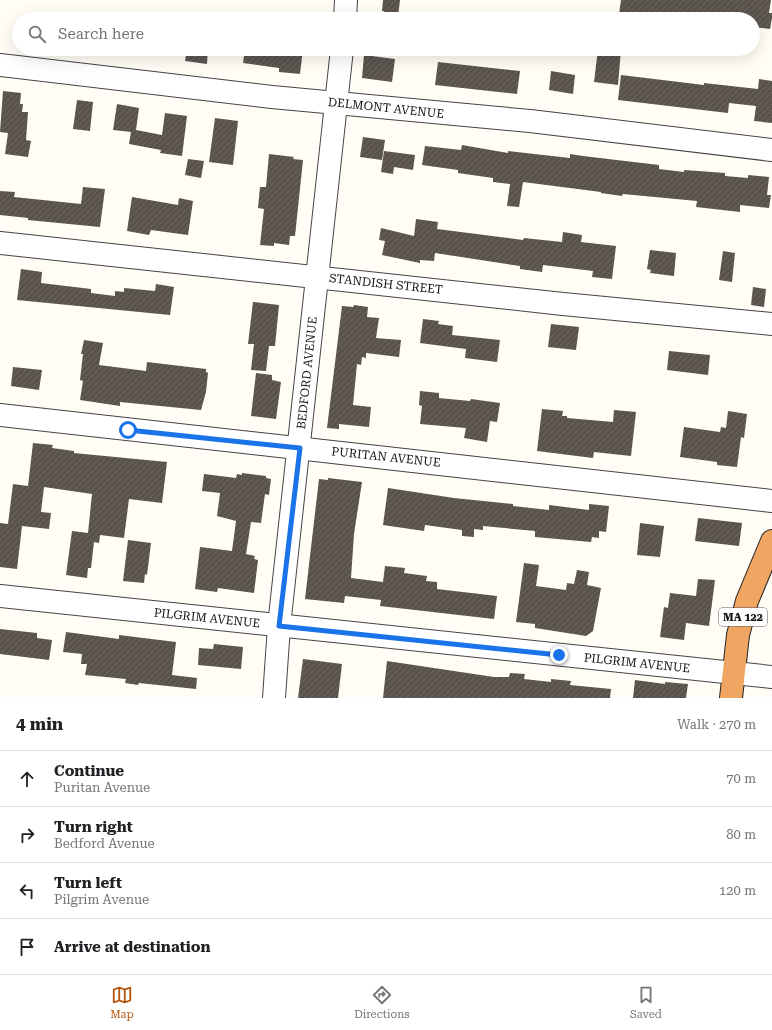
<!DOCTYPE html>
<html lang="en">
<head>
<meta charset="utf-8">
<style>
	:root { --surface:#fff; --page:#f2f2f2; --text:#202124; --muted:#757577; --line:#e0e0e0; --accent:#b45309 }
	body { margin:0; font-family:"Roboto Serif",serif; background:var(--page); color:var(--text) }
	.stop { position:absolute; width:12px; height:12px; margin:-9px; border:3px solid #1a73e8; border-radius:50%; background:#fff }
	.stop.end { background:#1a73e8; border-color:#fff; box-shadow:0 1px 4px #0008 }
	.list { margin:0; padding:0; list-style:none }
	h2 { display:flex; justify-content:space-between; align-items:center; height:52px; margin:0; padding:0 16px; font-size:17px }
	h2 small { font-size:13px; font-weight:400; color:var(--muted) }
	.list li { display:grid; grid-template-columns:26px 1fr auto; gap:12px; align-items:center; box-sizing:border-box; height:56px; padding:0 16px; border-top:1px solid var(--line) }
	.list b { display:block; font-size:15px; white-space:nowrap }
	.list p { margin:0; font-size:13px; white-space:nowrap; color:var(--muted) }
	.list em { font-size:13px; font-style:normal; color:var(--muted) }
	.icon { flex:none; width:22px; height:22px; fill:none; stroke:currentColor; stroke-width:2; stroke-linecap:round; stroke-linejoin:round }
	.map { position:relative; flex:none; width:772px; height:698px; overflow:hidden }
	.search { position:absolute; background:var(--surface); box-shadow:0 4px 16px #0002; left:12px; right:12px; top:12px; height:44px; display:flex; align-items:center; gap:10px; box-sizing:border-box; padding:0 14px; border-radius:22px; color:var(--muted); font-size:15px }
	.sheet { height:276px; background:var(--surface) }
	nav { display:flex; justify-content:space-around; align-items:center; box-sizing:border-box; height:56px; border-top:1px solid var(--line); background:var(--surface); font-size:11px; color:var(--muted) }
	nav a { display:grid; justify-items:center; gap:2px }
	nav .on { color:var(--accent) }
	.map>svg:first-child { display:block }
	.building { fill:url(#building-hatch) }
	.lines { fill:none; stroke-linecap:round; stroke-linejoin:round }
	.minor-casing { stroke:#444; stroke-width:24 }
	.highway-casing { stroke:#222; stroke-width:24 }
	.minor { stroke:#fff; stroke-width:22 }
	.highway { stroke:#f0a662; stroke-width:22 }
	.route { stroke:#1a73e8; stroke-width:5 }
	.labels { text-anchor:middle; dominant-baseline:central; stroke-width:4; stroke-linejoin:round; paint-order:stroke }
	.shield { fill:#fff; stroke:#585858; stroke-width:1 }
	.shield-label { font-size:11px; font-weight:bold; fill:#111 }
	.street-label { font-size:12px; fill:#111; stroke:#fff }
</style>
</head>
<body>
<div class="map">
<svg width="772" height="698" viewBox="0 0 772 698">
	<defs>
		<pattern id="building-hatch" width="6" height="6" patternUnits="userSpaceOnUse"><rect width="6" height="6" fill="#59524d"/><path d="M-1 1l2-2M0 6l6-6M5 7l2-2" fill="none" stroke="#6c6662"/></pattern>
	</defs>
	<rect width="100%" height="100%" fill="#fffdf5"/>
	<g class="building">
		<path d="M383 0H400L398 17 383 15 384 11H382Z"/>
		<path d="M621 0H771L769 13H772V18L770 29 753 27V19H647L619 14Z"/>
		<path d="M187 49H208L207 64 185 61Z"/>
		<path d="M245 49H303L300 74 279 72V68L243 63Z"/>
		<path d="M598 49 621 50 618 85 594 82Z"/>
		<path d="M364 55 395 59 392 82 362 78Z"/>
		<path d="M438 62 520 71 517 94 435 85Z"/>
		<path d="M551 71 575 75 573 94 549 90Z"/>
		<path d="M621 75 704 85V83L758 89 759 79 772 81V123L754 121 756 106 729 103 728 113 618 100Z"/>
		<path d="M3 91 21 93 20 104H23L22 112H28L26 140 31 141 28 157 5 154 8 133 0 132Z"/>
		<path d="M77 100 93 102 90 131 73 129Z"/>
		<path d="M117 104 139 108 136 130 162 135 165 113 187 116 182 156 160 153 161 150 129 144 131 132 113 130Z"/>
		<path d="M215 118 238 121 233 165 209 162Z"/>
		<path d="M363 137 385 140 382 160 360 157Z"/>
		<path d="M462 145 508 153V151L570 158V154L583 156 659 165V169L684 172V170L712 172 725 173V176L748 178V175L769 177 767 195H771L769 208 740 205V212L696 207 697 201 623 194 622 196 601 193V192L523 182 519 207 507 206 510 184 493 182V178L458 173V170L422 165 425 146 461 150Z"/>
		<path d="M384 151 415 155 413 170 394 167 393 174 381 172Z"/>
		<path d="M269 154 294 157 293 159 303 160 295 236H290L289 245 274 243V246L260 245 264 209 258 208 260 187H266Z"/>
		<path d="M188 159 204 161 201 178 185 175Z"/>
		<path d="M83 187 105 189 100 227 28 220V218L0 215V191L15 192 14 197 81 204Z"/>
		<path d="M132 197 178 205 179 198 193 201 188 235 151 230 149 235 127 231Z"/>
		<path d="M416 219 438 222 437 229 523 240 524 238 562 242 563 232 582 235 581 242 616 246 612 279 592 277 593 271 543 265 542 272 520 269V266L435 253 434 261 420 260V263L382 255 385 241 379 240 381 228 414 236Z"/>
		<path d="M650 250 676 253 674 276 650 273 651 270 647 269Z"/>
		<path d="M723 251 735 253 732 282 719 280Z"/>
		<path d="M21 269 42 272 41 283 91 289V293L115 296V291L124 292V288L155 291 156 284 174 287 170 315 17 300Z"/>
		<path d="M753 287 766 289 764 307 751 305Z"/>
		<path d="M253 302 279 305 275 346H269L266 371 251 370 254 344H248Z"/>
		<path d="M354 305 368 307 367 317 379 318 376 338 401 340 399 357 366 353V358L362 357 361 365 357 364 353 405 371 407 369 427 339 424V429L327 428 342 306 353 307Z"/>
		<path d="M423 319 439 321 438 324 453 326 452 335 500 340 497 362 465 358 466 349 420 343Z"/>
		<path d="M551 324 579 327 576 350 548 347Z"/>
		<path d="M84 340 103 343 99 365 146 371 147 362 206 369V372L208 373 206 392 201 410 120 402V406L80 400 83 381 80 380 83 354H81Z"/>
		<path d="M669 351 710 355 708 375 667 370Z"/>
		<path d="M13 367 42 370 39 390 11 386Z"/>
		<path d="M256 373 272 375V380L281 382 276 419 251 416Z"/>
		<path d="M420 391 439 393V398L470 401 471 399 500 403 497 422 490 421 487 442 464 438 466 428 420 424 422 406 419 405Z"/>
		<path d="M542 409 563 411 562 416H567V418L613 422 614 410 636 412 631 456 594 452 593 458 537 451Z"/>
		<path d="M728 411 747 414 744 438 741 437 737 467 717 465V462L680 457 684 427 720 432 721 427 726 428Z"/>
		<path d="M33 443 53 445 52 448 74 451V453L167 462 162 503 129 499 124 538 100 535 99 543 94 542 91 568H88L87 578 66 575 72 531 88 533 92 494 44 487 41 512 51 513 49 529 22 526 17 569 0 567V523L8 524 13 484 28 486Z"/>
		<path d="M242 473 266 476V478L271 479 269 495 265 494 261 523 251 522 246 554 255 556 254 559 258 560 254 593 218 588 217 592 195 589 200 547 232 551 236 521 217 516 220 493 202 491 204 474 236 478 237 474 242 475Z"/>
		<path d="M328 478 362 482 354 534 351 578 383 582 385 566 405 568 404 573 427 576 426 581 437 582V589L497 596 494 619 380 606 381 600 345 596 344 603 305 599 319 479 328 480Z"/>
		<path d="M388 488 454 498 513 504V506L549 510V505L589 510V504L609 506 606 532 599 531V538L592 537 591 542 535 537V531L483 526V530L474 529V537L462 536V530L425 525 424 531 383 525Z"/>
		<path d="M698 518 742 523 739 546 695 541Z"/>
		<path d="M640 523 664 526 660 557 637 555Z"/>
		<path d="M128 540 151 543 147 575 145 574 144 583 123 581Z"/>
		<path d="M524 563 539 565 536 586 566 590 567 583 574 584 577 570 589 572 587 585 601 588 593 631 586 636 535 628V624L516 622Z"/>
		<path d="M698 579 715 580 709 626 686 623 684 640 660 637 664 607 668 608 670 593 696 596Z"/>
		<path d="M0 629 37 633V638L52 640 49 660 0 654Z"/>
		<path d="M66 632 119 639V635L176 642 172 675 197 678 196 689 139 683 138 685 125 683 126 679 85 675 87 664H81L82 654 63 652Z"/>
		<path d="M214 644 243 647 241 669 198 665 199 648 213 649Z"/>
		<path d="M303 659 342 664 338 698H298Z"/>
		<path d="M387 661 494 677H509L510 673 525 674 524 679 551 682V679L571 681 570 685 611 689 610 698H383Z"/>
		<path d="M635 680 665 684V682L688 684 686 698H633Z"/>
	</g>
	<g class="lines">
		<g class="minor-casing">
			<g id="minor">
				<path d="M345 19 346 0"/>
				<path d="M0 65 272 97 530 121 772 150"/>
				<path d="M0 243 563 304 772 324"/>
				<path d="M0 415C257 446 515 470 772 501"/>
				<path d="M0 596 772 677"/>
				<path d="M274 698 279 626 342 49"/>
			</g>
		</g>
		<g class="highway-casing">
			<path id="highway" d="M731 698 738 635 747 601 772 541"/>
		</g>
		<use href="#minor" class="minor"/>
		<use href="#highway" class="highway"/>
	</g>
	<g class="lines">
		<path class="route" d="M128 430 300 448 279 626 559 655"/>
	</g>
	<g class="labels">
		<rect class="shield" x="719" y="608" width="48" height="18" rx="3"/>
		<g class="shield-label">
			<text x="743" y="617">MA 122</text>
		</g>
		<g class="street-label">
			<text transform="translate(386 108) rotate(6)">DELMONT AVENUE</text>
			<text transform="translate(386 284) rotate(6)">STANDISH STREET</text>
			<text transform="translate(307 373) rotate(-84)">BEDFORD AVENUE</text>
			<text transform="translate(386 457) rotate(6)">PURITAN AVENUE</text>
			<text transform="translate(207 618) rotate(6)">PILGRIM AVENUE</text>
			<text transform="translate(637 663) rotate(6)">PILGRIM AVENUE</text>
		</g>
	</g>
</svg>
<div class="stop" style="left:128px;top:430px"></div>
<div class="stop end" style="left:559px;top:655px"></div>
<div class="search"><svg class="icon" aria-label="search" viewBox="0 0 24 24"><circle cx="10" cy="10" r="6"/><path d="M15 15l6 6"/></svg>Search here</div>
</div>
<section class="sheet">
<h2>4 min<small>Walk · 270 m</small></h2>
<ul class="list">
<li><svg class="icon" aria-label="ahead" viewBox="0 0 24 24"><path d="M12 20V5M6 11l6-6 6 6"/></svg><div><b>Continue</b><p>Puritan Avenue</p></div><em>70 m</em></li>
<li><svg class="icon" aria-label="right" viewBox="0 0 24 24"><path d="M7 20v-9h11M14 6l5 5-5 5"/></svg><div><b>Turn right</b><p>Bedford Avenue</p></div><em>80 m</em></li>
<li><svg class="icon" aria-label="left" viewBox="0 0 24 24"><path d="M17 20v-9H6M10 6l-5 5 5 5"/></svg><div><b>Turn left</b><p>Pilgrim Avenue</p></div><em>120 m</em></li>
<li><svg class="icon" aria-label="arrive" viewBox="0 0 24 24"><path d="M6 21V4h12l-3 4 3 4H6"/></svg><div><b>Arrive at destination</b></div></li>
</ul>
</section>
<nav>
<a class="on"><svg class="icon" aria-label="map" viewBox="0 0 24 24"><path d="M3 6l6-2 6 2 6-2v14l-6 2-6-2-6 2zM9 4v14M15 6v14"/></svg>Map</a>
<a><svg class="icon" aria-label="directions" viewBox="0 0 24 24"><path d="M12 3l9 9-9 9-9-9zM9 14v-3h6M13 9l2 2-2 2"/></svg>Directions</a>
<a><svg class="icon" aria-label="saved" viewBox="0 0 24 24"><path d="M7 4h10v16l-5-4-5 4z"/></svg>Saved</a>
</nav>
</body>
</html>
